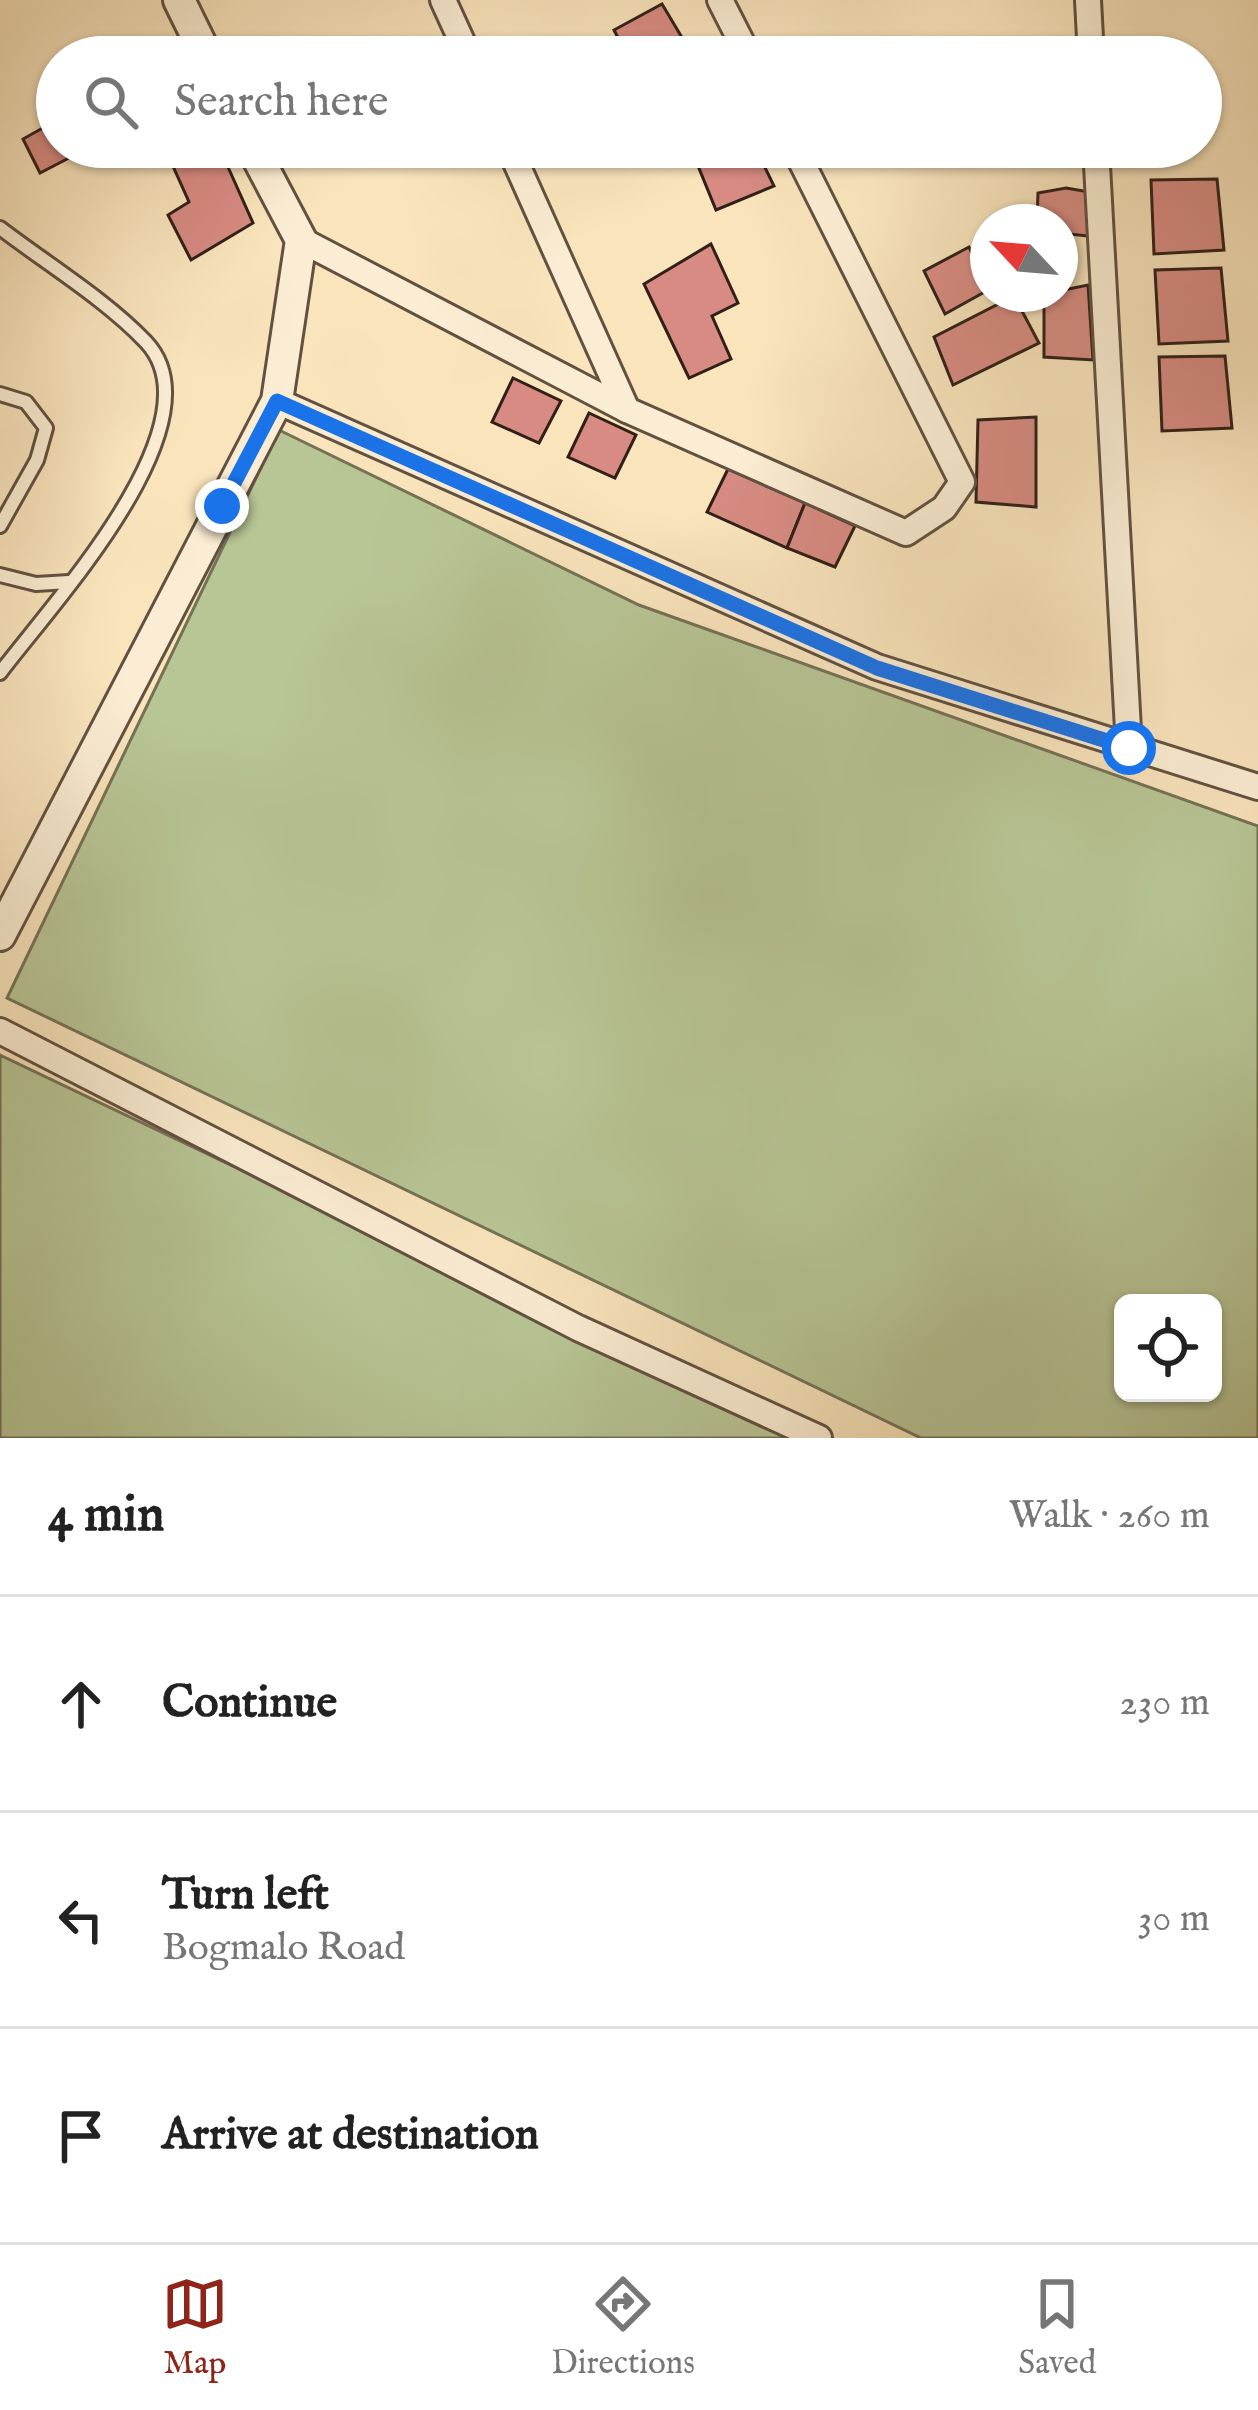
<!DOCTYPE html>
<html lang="en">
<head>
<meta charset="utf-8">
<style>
	:root { --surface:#fff; --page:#f6f6f6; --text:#222; --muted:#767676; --line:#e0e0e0; --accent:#8f2418 }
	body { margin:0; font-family:"IM FELL English",serif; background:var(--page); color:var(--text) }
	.controls { position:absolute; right:36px; bottom:36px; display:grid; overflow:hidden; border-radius:18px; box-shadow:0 3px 9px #0004 }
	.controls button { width:108px; height:108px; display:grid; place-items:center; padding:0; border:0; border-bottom:3px solid var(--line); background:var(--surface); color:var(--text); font:60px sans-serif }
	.compass { position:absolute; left:970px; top:204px; width:108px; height:108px; border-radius:50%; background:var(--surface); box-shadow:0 3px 9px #0004; rotate:296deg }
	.stop { position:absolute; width:36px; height:36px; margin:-27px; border:9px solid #1a73e8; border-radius:50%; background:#fff }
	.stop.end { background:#1a73e8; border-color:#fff; box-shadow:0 3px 12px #0008 }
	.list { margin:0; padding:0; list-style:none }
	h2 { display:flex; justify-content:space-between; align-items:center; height:156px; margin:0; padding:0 48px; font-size:51px }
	h2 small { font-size:39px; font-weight:400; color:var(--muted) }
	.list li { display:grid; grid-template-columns:78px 1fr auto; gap:36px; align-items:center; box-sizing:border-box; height:216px; padding:0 48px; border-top:3px solid var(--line) }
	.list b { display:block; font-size:45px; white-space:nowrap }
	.list p { margin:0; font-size:39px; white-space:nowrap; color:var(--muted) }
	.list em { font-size:39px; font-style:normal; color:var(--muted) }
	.icon { flex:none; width:66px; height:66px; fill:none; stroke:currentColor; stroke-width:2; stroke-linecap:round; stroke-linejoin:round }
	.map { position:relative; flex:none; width:1258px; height:1438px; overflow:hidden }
	.search { position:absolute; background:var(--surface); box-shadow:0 3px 9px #0004; left:36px; right:36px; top:36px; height:132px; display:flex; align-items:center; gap:30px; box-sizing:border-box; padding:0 42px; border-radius:66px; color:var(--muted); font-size:45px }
	.sheet { height:804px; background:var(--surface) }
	nav { display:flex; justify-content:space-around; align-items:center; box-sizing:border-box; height:168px; border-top:3px solid var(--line); background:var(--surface); font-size:33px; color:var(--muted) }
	nav a { display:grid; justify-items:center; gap:6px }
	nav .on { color:var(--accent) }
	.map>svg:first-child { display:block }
	.grass { fill:#b8c595; stroke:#747256; stroke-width:3; fill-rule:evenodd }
	.building { fill:#d78b82; stroke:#302018; stroke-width:3 }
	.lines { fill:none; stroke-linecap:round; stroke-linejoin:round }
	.service-casing { stroke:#625141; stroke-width:18 }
	.minor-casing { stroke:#625141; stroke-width:30 }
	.tertiary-casing { stroke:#625141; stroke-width:36 }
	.service { stroke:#fbedd3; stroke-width:12 }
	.minor { stroke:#fbedd3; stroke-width:24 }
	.tertiary { stroke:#fbedd3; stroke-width:30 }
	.route { stroke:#1a73e8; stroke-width:15 }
</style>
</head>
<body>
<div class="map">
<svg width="1258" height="1438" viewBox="0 0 1258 1438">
	<rect width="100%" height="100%" fill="#f9e4bc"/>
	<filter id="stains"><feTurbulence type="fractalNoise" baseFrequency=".00167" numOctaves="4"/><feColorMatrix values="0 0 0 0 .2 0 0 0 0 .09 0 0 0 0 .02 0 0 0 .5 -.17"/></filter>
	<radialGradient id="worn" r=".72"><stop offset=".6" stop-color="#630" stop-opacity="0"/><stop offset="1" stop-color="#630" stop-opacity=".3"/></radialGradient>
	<g class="grass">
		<path d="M279 430 639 605 1258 826V1438H921L7 998ZM1123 1303H1213V1393H1123Z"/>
		<path d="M0 1055 803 1438H0Z"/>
	</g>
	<g class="building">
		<path d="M662 4 687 46 666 57H628L614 30Z"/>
		<path d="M57 120V147H90L40 173 23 139Z"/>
		<path d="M198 147H219L253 223 191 260 168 215 189 202 172 164Z"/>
		<path d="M718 147H755L774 186 716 210 694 156Z"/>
		<path d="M1217 179 1224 250 1154 254 1151 180Z"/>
		<path d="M1066 188 1095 193 1097 237 1060 233V222H1037L1038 193Z"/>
		<path d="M711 244 738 303 712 316 731 359 689 378 644 284Z"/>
		<path d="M969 247 988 290 945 314 924 271Z"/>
		<path d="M1221 268 1228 341 1159 344 1155 270Z"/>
		<path d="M1088 285 1093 360 1044 357V294Z"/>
		<path d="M1014 296 1039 343 953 385 934 337Z"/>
		<path d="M1225 356 1232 428 1162 431 1159 357Z"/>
		<path d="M513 378 561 401 539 443 492 422Z"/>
		<path d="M589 413 636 435 615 478 568 457Z"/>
		<path d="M1036 417V507L976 502 978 420Z"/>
		<path d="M728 469 805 503 787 548 707 512Z"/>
		<path d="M805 503 855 526 835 567 787 548Z"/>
	</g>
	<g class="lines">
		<g class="service-casing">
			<g id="service">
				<path d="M0 228C47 264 105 299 146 342 222 423 50 606 0 673"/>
				<path d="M0 394 26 402 46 428 37 460 0 526"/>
				<path d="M0 575 36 584 69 582"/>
			</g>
		</g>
		<g class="minor-casing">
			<g id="minor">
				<path d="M443 0 469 57"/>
				<path d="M720 0 749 57"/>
				<path d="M1088 0 1091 57"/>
				<path d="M509 147 627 410"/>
				<path d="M1096 147 1129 748"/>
				<path d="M301 240 627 410 906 533 944 508 962 482 794 147"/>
				<path d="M277 401 877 667 1258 787"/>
				<path d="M0 1031 578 1328 819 1438"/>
			</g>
		</g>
		<g class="tertiary-casing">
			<g id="tertiary">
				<path d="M179 0 207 57"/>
				<path d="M0 935 277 401 301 240 252 147"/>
			</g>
		</g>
		<use href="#service" class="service"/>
		<use href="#minor" class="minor"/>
		<use href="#tertiary" class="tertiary"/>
	</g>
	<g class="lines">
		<path class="route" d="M222 506 277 401 877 668 1129 748"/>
	</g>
	<rect width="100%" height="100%" filter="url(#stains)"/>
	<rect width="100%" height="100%" fill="url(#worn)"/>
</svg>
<div class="controls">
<button><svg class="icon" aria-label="locate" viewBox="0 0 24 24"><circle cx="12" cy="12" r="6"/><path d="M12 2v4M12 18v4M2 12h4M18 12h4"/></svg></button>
</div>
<svg class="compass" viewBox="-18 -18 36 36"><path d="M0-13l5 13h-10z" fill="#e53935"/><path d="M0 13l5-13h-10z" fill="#767676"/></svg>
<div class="stop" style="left:1129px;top:748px"></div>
<div class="stop end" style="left:222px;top:506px"></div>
<div class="search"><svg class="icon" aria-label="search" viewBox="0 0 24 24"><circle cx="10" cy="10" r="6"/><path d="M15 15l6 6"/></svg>Search here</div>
</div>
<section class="sheet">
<h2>4 min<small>Walk · 260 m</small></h2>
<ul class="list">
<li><svg class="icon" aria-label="ahead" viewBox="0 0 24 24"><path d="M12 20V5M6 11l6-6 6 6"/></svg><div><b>Continue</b></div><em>230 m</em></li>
<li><svg class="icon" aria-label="left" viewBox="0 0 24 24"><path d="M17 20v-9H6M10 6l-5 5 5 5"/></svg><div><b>Turn left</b><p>Bogmalo Road</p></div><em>30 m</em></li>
<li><svg class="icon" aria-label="arrive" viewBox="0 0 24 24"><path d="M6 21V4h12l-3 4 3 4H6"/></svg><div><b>Arrive at destination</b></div></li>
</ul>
</section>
<nav>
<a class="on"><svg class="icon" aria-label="map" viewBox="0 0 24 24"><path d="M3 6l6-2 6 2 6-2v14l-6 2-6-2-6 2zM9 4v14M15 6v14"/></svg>Map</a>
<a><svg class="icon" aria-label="directions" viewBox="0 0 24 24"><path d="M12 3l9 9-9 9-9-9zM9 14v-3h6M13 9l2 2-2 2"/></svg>Directions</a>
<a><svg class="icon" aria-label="saved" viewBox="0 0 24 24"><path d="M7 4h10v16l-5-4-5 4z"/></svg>Saved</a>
</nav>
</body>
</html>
